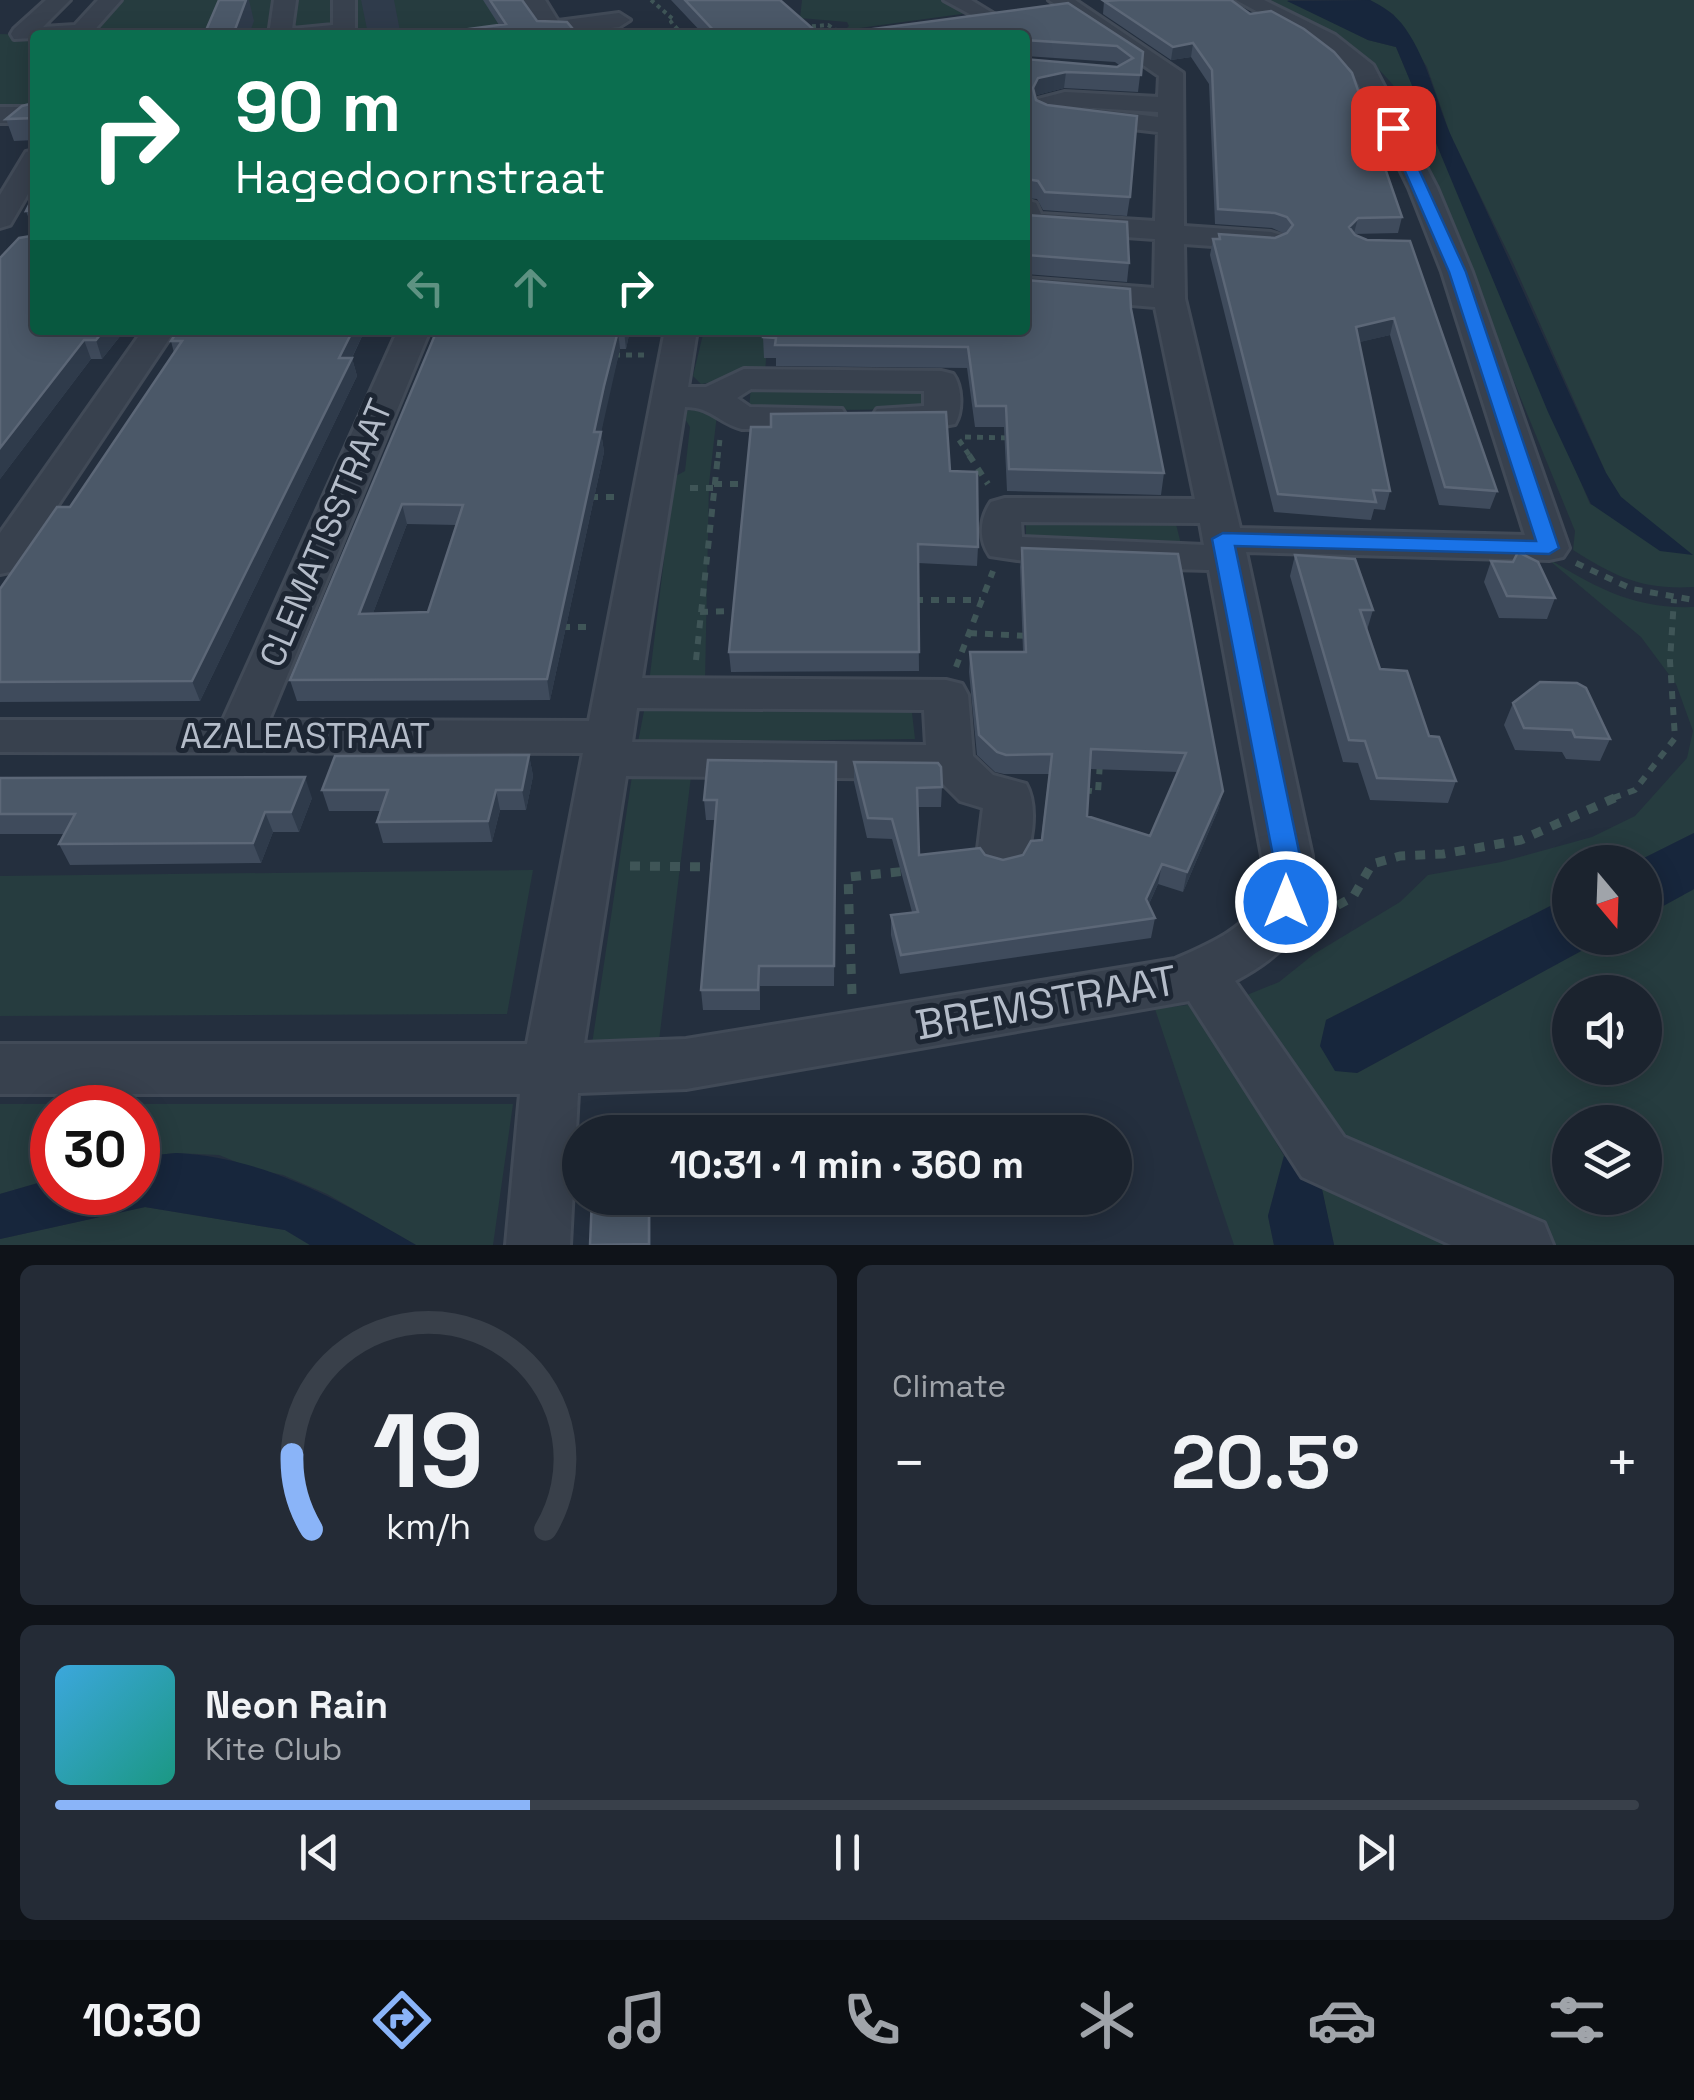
<!DOCTYPE html>
<meta charset="utf-8">
<style>
body{margin:0;font-family:"Space Grotesk",sans-serif;background:#242b36;color:#f1f3f6;height:100vh;display:flex;flex-direction:column;font-size:38px;white-space:nowrap}
*{box-sizing:border-box;margin:0}
p{font-size:32px;color:#a0a4aa}
.icon{flex:none;width:55px;height:55px;fill:none;stroke:currentColor;stroke-width:2;stroke-linecap:round;stroke-linejoin:round}
.map{position:relative;height:1245px;overflow:hidden}
.side{display:flex;flex-direction:column;gap:20px;padding:20px;background:#0f1319;flex:1}
.side>*{flex:none}
.hud{position:absolute;left:30px;top:30px;width:1000px;height:305px;border-radius:10px;box-shadow:0 5px 25px #0003,0 0 0 2px #39404a;background:#0b6e4f;color:#fff;overflow:hidden}
.needle{width:65px;rotate:161deg}
.fabs{position:absolute;left:1552px;top:845px;display:grid;gap:20px}
.fabs a{display:grid;place-items:center;width:110px;height:110px;border-radius:50%;background:#1b232e;box-shadow:0 5px 25px #0003,0 0 0 2px #39404a;font-size:50px}
.speed{position:absolute;left:30px;top:1085px;display:flex;gap:20px;font-size:50px;font-weight:700;text-align:center}
.speed>*{display:grid;place-content:center;width:130px;height:130px;border-radius:50%;background:#1b232e;box-shadow:0 5px 25px #0003,0 0 0 2px #39404a;line-height:1}
.speed .limit{border:15px solid #d22;background:#fff;color:#111}
.pin{position:absolute;display:grid;place-items:center;width:85px;height:85px;color:#fff;margin:-42px;border-radius:20px;box-shadow:0 5px 15px #0006}
.me{position:absolute;width:110px;margin:-55px;rotate:0deg;stroke-linejoin:round;filter:drop-shadow(0 0 8px #0008)}
.turn{display:flex;align-items:center;gap:35px;height:210px;padding:0 40px;font-size:45px}
.turn .icon{width:130px;height:130px;stroke-width:2.5}
.turn b{display:block;font-size:70px;line-height:85px}
.lanes{display:flex;align-items:center;height:95px;padding:0 40px;background:#0003;justify-content:center;gap:50px;direction:ltr}
.lanes .off{opacity:.35}
.big{font-size:75px;font-weight:700;line-height:1.1}
.side .card{flex:1;display:flex;flex-direction:column;justify-content:center;gap:15px;min-width:0;padding:0 35px;border-radius:15px;background:#242b36}
.side .dial{align-items:center;gap:0}
.dial svg{height:260px;overflow:visible;fill:none;stroke:#39404a;stroke-width:7;stroke-linecap:round;text-anchor:middle}
.dial text{fill:#f1f3f6;stroke:none}
.song{display:flex;align-items:center;gap:30px}
.cover{width:120px;height:120px;border-radius:15px;background:linear-gradient(135deg,hsl(200 70% 55%),hsl(170 70% 35%))}
.played{height:10px;border-radius:5px;background:linear-gradient(90deg,#8ab4f8 30%,#39404a 30%)}
.keys{display:flex;justify-content:space-around;direction:ltr}
.heat{display:flex;justify-content:space-between;align-items:center;font-size:55px;direction:ltr}
.side .tiles{flex:1;display:grid;gap:20px;grid-template-columns:1fr 1fr}
.card:last-child{grid-column:span 2}
.trip{position:absolute;left:562px;top:1115px;width:570px;height:100px;border-radius:50px;background:#1b232e;box-shadow:0 5px 25px #0003,0 0 0 2px #39404a;font-weight:700;line-height:100px;text-align:center}
.tab-bar{display:flex;height:160px;justify-content:space-around;align-items:center;background:#0b0e12;color:#a0a4aa}
.tab-bar .icon{width:70px;height:70px}
.tab-bar .current{color:#8ab4f8}
.tab-bar b{font-size:45px;color:#f1f3f6}
.map>svg:first-child{display:block}
</style>
<div class="map">
<svg width="1694" height="1245" viewBox="0 0 1694 1245">
<rect width="100%" height="100%" fill="#242f3e"/>
<path fill="#263c3f" fill-rule="evenodd" d="M121 0H277L266 35H63L92 34Z
M293 0H335L337 27 293 30Z
M350 0H522L542 32 609 24 617 35H340Z
M802 0H948L969 13 845 30 849 26 847 22 800 18Z
M1262 0H1287L1368 40 1396 47 1590 504 1653 525 1620 496 1606 473 1514 265 1450 134 1427 67 1393 14 1370 0H1694V587C1642 590 1616 577 1573 550L1575 531 1393 85C1359 43 1309 24 1262 0Z
M0 34 35 35V107H0Z
M704 330H768L765 374 701 384 693 376Z
M751 384 925 389 927 409 749 411Z
M702 408 717 414 709 484 705 682 649 683 674 477 685 471 690 427 684 417 686 411Z
M1026 517 1175 520 1182 548 1026 540Z
M1544 556C1595 587 1632 609 1694 607V833L1636 862H1570V896L1326 1020 1357 1073 1605 938H1645V916L1694 889V1245H1334L1319 1176 1242 997 1279 982 1314 954 1400 902 1428 875 1501 862 1592 837 1635 816 1687 758 1693 731 1676 684 1641 637ZM1570 992H1645V1068H1570ZM1570 1122H1645V1198H1570Z
M911 704 915 739 638 742 645 706Z
M692 768 659 1041 591 1051 633 769Z
M533 870 507 1014 0 1016V876Z
M1195 1004 1284 1156 1268 1216 1274 1245H1234L1155 1009Z
M0 1104H513L493 1245H416L327 1194 283 1175 254 1169 219 1155 176 1153 138 1157V1108H52V1179L0 1194Z
M145 1207 285 1230 310 1245H0V1239Z"/>
<path fill="#17263c" d="M1370 0C1384 7 1396 15 1405 28 1429 62 1436 103 1453 140 1506 250 1554 362 1606 473L1621 497 1693 555 1660 551 1591 504 1548 412 1396 47 1368 40 1287 1Z
M1694 833V889L1645 916V862H1636Z
M1570 896V938H1605L1357 1073 1335 1071 1320 1046 1326 1020Z
M176 1153C265 1157 340 1201 416 1245H310L285 1230 145 1207 0 1239V1194L52 1179V1192H138V1157Z
M1284 1156 1319 1175 1334 1245H1274L1268 1216Z"/>
<g fill="none" stroke-linecap="round" stroke-linejoin="round">
<g stroke="#414a57" stroke-width="6">
<path id="minor" d="M46 0H70L43 27 75 25 98 0H121L90 35 14 39 11 34 14 29Z
M274 0H296L292 29 333 25V0H355V31L352 35H269Z
M523 0H545L558 21 619 13 630 20 619 27 552 35 544 33Z
M944 0H971L999 17 988 24Z
M1049 0H1075L1183 73 1184 226 1271 232 1281 235 1286 241 1281 247 1271 250 1184 244 1185 299 1240 528 1525 535 1442 272 1409 188 1351 69 1319 45 1236 0H1264L1335 35 1373 65 1437 188 1472 272 1569 548 1563 557 1549 560 1246 552 1312 856C1315 920 1292 951 1235 981L1344 1137 1544 1223 1553 1245H1451L1302 1177 1189 1001 686 1089 578 1093 570 1245H506L520 1094H0V1044H527L583 753 0 752V720H223L398 330H430L269 720 589 721 665 330H697L688 387H706L744 369 941 371 953 374C962 386 963 411 955 424 931 429 901 430 877 425L872 417 877 409 924 406V391L751 389 737 398 750 407 842 409 847 417 842 425 829 428 742 429C718 423 712 407 685 407L642 678 946 680 962 684 968 695 973 756 993 775 1026 784C1039 807 1032 849 1020 871L1002 876 984 871 977 857 983 808 960 801 938 779 626 776 584 1043 686 1039 1175 959C1202 947 1250 928 1260 897 1265 885 1262 869 1262 856L1209 570 1058 566 990 556C978 539 980 518 991 502L1005 498 1195 499 1155 307 1025 296V278L1154 288 1155 239 1025 230 1026 200 1036 203 1041 214 1155 221 1158 132 1047 119 1038 116 1035 104 1038 99 1065 92 1158 97 1159 76ZM1077 107 1158 112V117ZM1021 522 1200 523 1204 545 1022 537ZM637 708 924 710 926 745 632 742Z
M0 107H35V123H0Z
M35 150V182L10 225 0 228V195L26 152Z
M143 330H175L14 571 0 574V533Z"/>
</g>
<path stroke="#3f5557" stroke-width="4" stroke-dasharray="4 4" stroke-linecap="butt" d="M651 0 674 20 671 22 683 35
M804 27 828 25 844 35
M655 35 678 32"/>
<path stroke="#3f5557" stroke-width="5" stroke-dasharray="6 6" stroke-linecap="butt" d="M614 355H646
M965 437 1013 438
M959 440 971 458
M718 458 720 439"/>
<path stroke="#3f5557" stroke-width="6" stroke-dasharray="8 8" stroke-linecap="butt" d="M969 455 988 484
M714 484H751
M690 488H713
M590 497H617
M1576 563 1632 589 1694 600
M915 600H981
M700 612 737 611
M562 627H589
M969 633 1028 636
M696 660 718 455
M956 667 993 571
M1084 790 1098 792 1100 763
M1613 798 1635 790 1675 738 1670 661 1674 599"/>
<path stroke="#3f5557" stroke-width="9" stroke-dasharray="10 10" stroke-linecap="butt" d="M630 866 718 867
M1320 915 1353 897 1372 864 1400 856 1443 854 1521 840 1619 796
M852 994 848 877 907 871"/>
<use href="#minor" fill="#38414e" fill-rule="evenodd"/>
</g>
<path fill="#3f4b5c" fill-rule="evenodd" d="M483 0H522L537 21 578 35H455L454 31 499 25Z
M671 0H780L820 35H704Z
M1231 0 1402 217 1398 233 1354 234 1497 491 1490 509 1439 505 1390 335 1359 342 1390 491 1385 510 1374 509 1371 520 1274 512 1210 255 1213 239H1219V234L1275 238 1285 234 1272 228 1215 224 1209 84 1191 57 1171 60 1103 14 1104 1Z
M1068 3 1143 52 1138 92 1064 88 1037 95 1035 98 1130 197 1127 216 1043 210 1037 199 1025 198V59L1117 67 1119 65 1115 62 1025 56V35Z
M35 94V140L14 141 6 119 30 104Z
M35 193V330H125L102 359H91L0 479V258L31 236 32 227 26 211Z
M1025 213 1129 263 1127 282 1025 274Z
M1026 280 1131 309 1164 473 1161 495 1007 491 1004 427H975L967 368 776 366V358H764L763 337Z
M178 330H365L352 358 357 376 200 701 0 702V589L70 507 174 353 171 341Z
M437 330H630L626 349H620L606 405 601 432 604 452 550 700 297 701 290 680ZM407 524 457 525 428 612 373 613Z
M950 471 978 547 977 566 918 563 919 671 731 672 729 652Z
M1022 548 1223 791 1218 810 1183 892 1158 884 1149 904 1155 918 1151 938 900 974 891 935V915L912 912 892 839 867 838 854 782V762L942 787 941 807H917L919 855H985L1003 860 1023 855 1041 840 1049 774H1004L995 772 977 755 969 672 970 652H1023L1020 567ZM1090 769 1178 772 1150 836 1087 816Z
M1295 555 1373 610 1367 630 1380 669 1429 736 1456 781 1448 803 1370 800 1358 763 1343 762 1290 576Z
M1491 561 1555 598 1547 619 1499 618 1484 582Z
M1513 703 1610 739 1600 761 1566 759 1562 752 1515 750 1504 725Z
M529 755 533 776 526 810H500L492 842 383 843 377 822 381 811H329L322 790Z
M836 762 834 986H760V1010H703L701 990 715 820H706L704 800Z
M0 778 312 798 299 832H273L261 863 70 865 59 844 65 834H0Z"/>
<path fill="#2f3b4b" d="M246 0H249L254 21 249 35H233Z
M361 0H394L400 31 368 34Z
M1193 43 1191 57 1171 60 1173 47Z
M1066 72 1064 88 1037 95 1031 105 1033 88 1038 78Z
M1358 218 1354 233 1349 227Z
M1394 318 1390 335 1352 344 1356 327Z
M104 330H125L102 359 96 340Z
M353 330H365L343 376 339 358Z
M624 330H630L626 349 624 331Z
M618 331 620 349 597 451 594 432Z
M84 340 91 359 0 479V448Z
M352 358 357 376 200 701 192 681Z
M601 432 604 452 550 700 547 679Z
M402 504 407 524 365 634 359 614Z
M529 755 533 776 526 810 522 790Z
M305 777 312 798 299 832 291 812Z
M496 790 500 810 492 842 488 821Z
M1223 791 1218 810 1183 892 1187 872Z
M265 812 273 832 261 863 253 843Z
M1162 864 1158 884 1142 919 1146 899Z
M649 1198H651V1245H649Z"/>
<path fill="#4b5868" stroke="#5c6777" stroke-width="2.5" fill-rule="evenodd" d="M219 0H246L233 35H204Z
M490 0H522L537 21 567 22 578 35H456L454 31 506 24Z
M685 0H780L820 35H718Z
M1120 0H1231L1250 14 1271 11 1304 29 1334 52 1352 73 1402 217 1358 218 1349 227 1355 235 1367 240 1410 241 1497 491 1445 487 1394 318 1356 327 1390 491 1373 490 1376 502 1278 494 1213 239H1220L1219 234 1275 238 1287 233 1293 225 1287 217 1275 213 1218 209 1212 70 1193 43 1173 47 1104 1Z
M1068 3 1143 52 1141 75 1066 72 1038 78 1033 88 1036 100 1047 105 1137 116 1130 197 1045 192 1038 181 1027 179 1025 181V59L1117 67 1133 58 1117 46 1025 40V35H828Z
M103 33H156L153 35H100Z
M35 94V118L6 119 22 106 30 104 31 97Z
M35 193V210L26 211Z
M1025 213 1026 215 1127 222 1129 263 1027 255 1025 256Z
M35 220V330H104L96 340H84L0 448V258L19 238 31 236 32 223Z
M1025 278 1026 280 1130 289 1131 309 1164 473 1009 469 1006 406H976L968 347 775 345 776 338 763 337 764 330H1025Z
M178 330H353L339 358H352L192 681 0 682V589L57 507H70L97 467 182 341H171Z
M437 330H624L618 331 604 386 594 432H601L547 679 290 680ZM402 504 463 505 428 612 359 614Z
M946 412 950 471 977 472 978 547 918 544 919 652H729L751 427H771V414Z
M1022 548 1178 554 1223 791 1187 872 1162 864 1146 899 1155 918 901 955 891 915 918 912 892 819 868 818 854 762 938 763 941 767 942 787 917 788 919 855 980 848 985 855 1003 860 1023 855 1031 841 1042 840 1052 754 1006 755 997 752 979 735 970 652H1026ZM1091 749 1186 753 1150 836 1087 816Z
M1518 552 1538 562 1555 598 1507 596 1491 561 1513 562Z
M1295 555 1355 559 1373 610H1360L1380 669 1407 671 1429 736 1439 737 1456 781 1377 778 1365 741 1349 740Z
M1540 682 1577 683 1586 688 1610 739 1575 737 1572 730 1524 728 1513 703Z
M529 755 522 790H496L488 821 377 822 388 790H322L335 756Z
M708 760 836 762 834 966H759L758 990H701L717 800H704Z
M305 777 291 812H265L253 843 59 844 75 814H0V778Z
M592 1198H649V1244L590 1245Z"/>
<path fill="#1a73e8" stroke="#114b97" stroke-width="2.5" d="M1393 124 1400 128 1466 272 1559 548 1549 554 1235 546 1300 856V902L1296 910 1286 913 1276 910 1272 902 1273 856 1212 539 1223 533 1536 541 1449 272 1386 128Z"/>
<g text-anchor="middle" stroke-width="10" stroke-linejoin="round" paint-order="stroke">
<g font-size="35" fill="#b4bcc9" stroke="#1d2633">
<text transform="translate(326 533) rotate(-67)" y="12">CLEMATISSTRAAT</text>
<text x="305" y="748">AZALEASTRAAT</text>
</g>
<g font-size="42" fill="#b4bcc9" stroke="#1d2633">
<text transform="translate(1046 1002) rotate(-10)" y="15">BREMSTRAAT</text>
</g>
</g>
</svg>
<div class="fabs">
<a><svg class="needle" viewBox="-14 -14 28 28"><path d="M0-13l5 13h-10z" fill="#e53935"/><path d="M0 13l5-13h-10z" fill="#a0a4aa"/></svg></a>
<a><svg class="icon" aria-label="sound" viewBox="0 0 24 24"><path d="M4 9h4l5-4v14l-5-4H4zM17 9q2 3 0 6"/></svg></a>
<a><svg class="icon" aria-label="layers" viewBox="0 0 24 24"><path d="M12 4l9 5-9 5-9-5zM3 14l9 5 9-5"/></svg></a>
</div>
<div class="speed"><div class="limit">30</div></div>
<div class="pin" style="left:1393px;top:128px;background:#d93025"><svg class="icon" aria-label="arrive" viewBox="0 0 24 24"><path d="M6 21V4h12l-3 4 3 4H6"/></svg></div>
<svg class="me" style="left:1286px;top:902px" viewBox="-20 -20 40 40"><circle r="17" fill="#1a73e8" stroke="#fff" stroke-width="3"/><path d="M0-11L8 9 0 5-8 9z" fill="#fff"/></svg>
<div class="trip">10:31 · 1 min · 360 m</div>
<div class="hud">
<div class="turn"><svg class="icon" aria-label="right" viewBox="0 0 24 24"><path d="M7 20v-9h11M14 6l5 5-5 5"/></svg><div><b>90 m</b>Hagedoornstraat</div></div>
<div class="lanes"><svg class="icon off" aria-label="left" viewBox="0 0 24 24"><path d="M17 20v-9H6M10 6l-5 5 5 5"/></svg><svg class="icon off" aria-label="ahead" viewBox="0 0 24 24"><path d="M12 20V5M6 11l6-6 6 6"/></svg><svg class="icon" aria-label="right" viewBox="0 0 24 24"><path d="M7 20v-9h11M14 6l5 5-5 5"/></svg></div>
</div>
</div>
<section class="side">
<div class="tiles">
<div class="card dial"><svg viewBox="0 0 100 80">
<path d="M14 69A42 42 0 1 1 86 69"/>
<path d="M14 69A42 42 0 0 1 8 46" stroke="#8ab4f8"/>
<text x="50" y="56" font-size="32" font-weight="700">19</text>
<text x="50" y="72" font-size="11">km/h</text>
</svg></div>
<div class="card"><p>Climate</p>
<div class="heat"><a>−</a><b class="big">20.5°</b><a>+</a></div>
</div>
<div class="card">
<div class="song"><i class="cover"></i><div><b>Neon Rain</b><p>Kite Club</p></div></div>
<div class="played"></div>
<div class="keys"><svg class="icon" aria-label="previous" viewBox="0 0 24 24"><path d="M18 5L8 12l10 7zM5 5v14"/></svg><svg class="icon" aria-label="pause" viewBox="0 0 24 24"><path d="M8 5v14M16 5v14"/></svg><svg class="icon" aria-label="next" viewBox="0 0 24 24"><path d="M6 5l10 7-10 7zM19 5v14"/></svg></div>
</div>
</div>
</section>
<nav class="tab-bar">
<b>10:30</b>
<svg class="icon current" aria-label="directions" viewBox="0 0 24 24"><path d="M12 3l9 9-9 9-9-9zM9 14v-3h6M13 9l2 2-2 2"/></svg>
<svg class="icon" aria-label="music" viewBox="0 0 24 24"><path d="M9 18V5l10-2v13"/><circle cx="6" cy="18" r="3"/><circle cx="16" cy="16" r="3"/></svg>
<svg class="icon" aria-label="phone" viewBox="0 0 24 24"><path d="M5 4h4l2 5-3 2q2 4 5 5l2-3 5 2v4C11 20 4 13 5 4z"/></svg>
<svg class="icon" aria-label="climate" viewBox="0 0 24 24"><path d="M12 3v18M4 7l16 10M4 17L20 7"/></svg>
<svg class="icon" aria-label="car" viewBox="0 0 24 24"><path d="M5 17H2v-5l4-1 3-4h7l3 4 3 1v5h-3M9 17h6M6 11h13"/><circle cx="7" cy="17" r="2"/><circle cx="17" cy="17" r="2"/></svg>
<svg class="icon" aria-label="filters" viewBox="0 0 24 24"><path d="M4 7h16M4 17h16"/><circle cx="9" cy="7" r="2"/><circle cx="15" cy="17" r="2"/></svg>
</nav>
